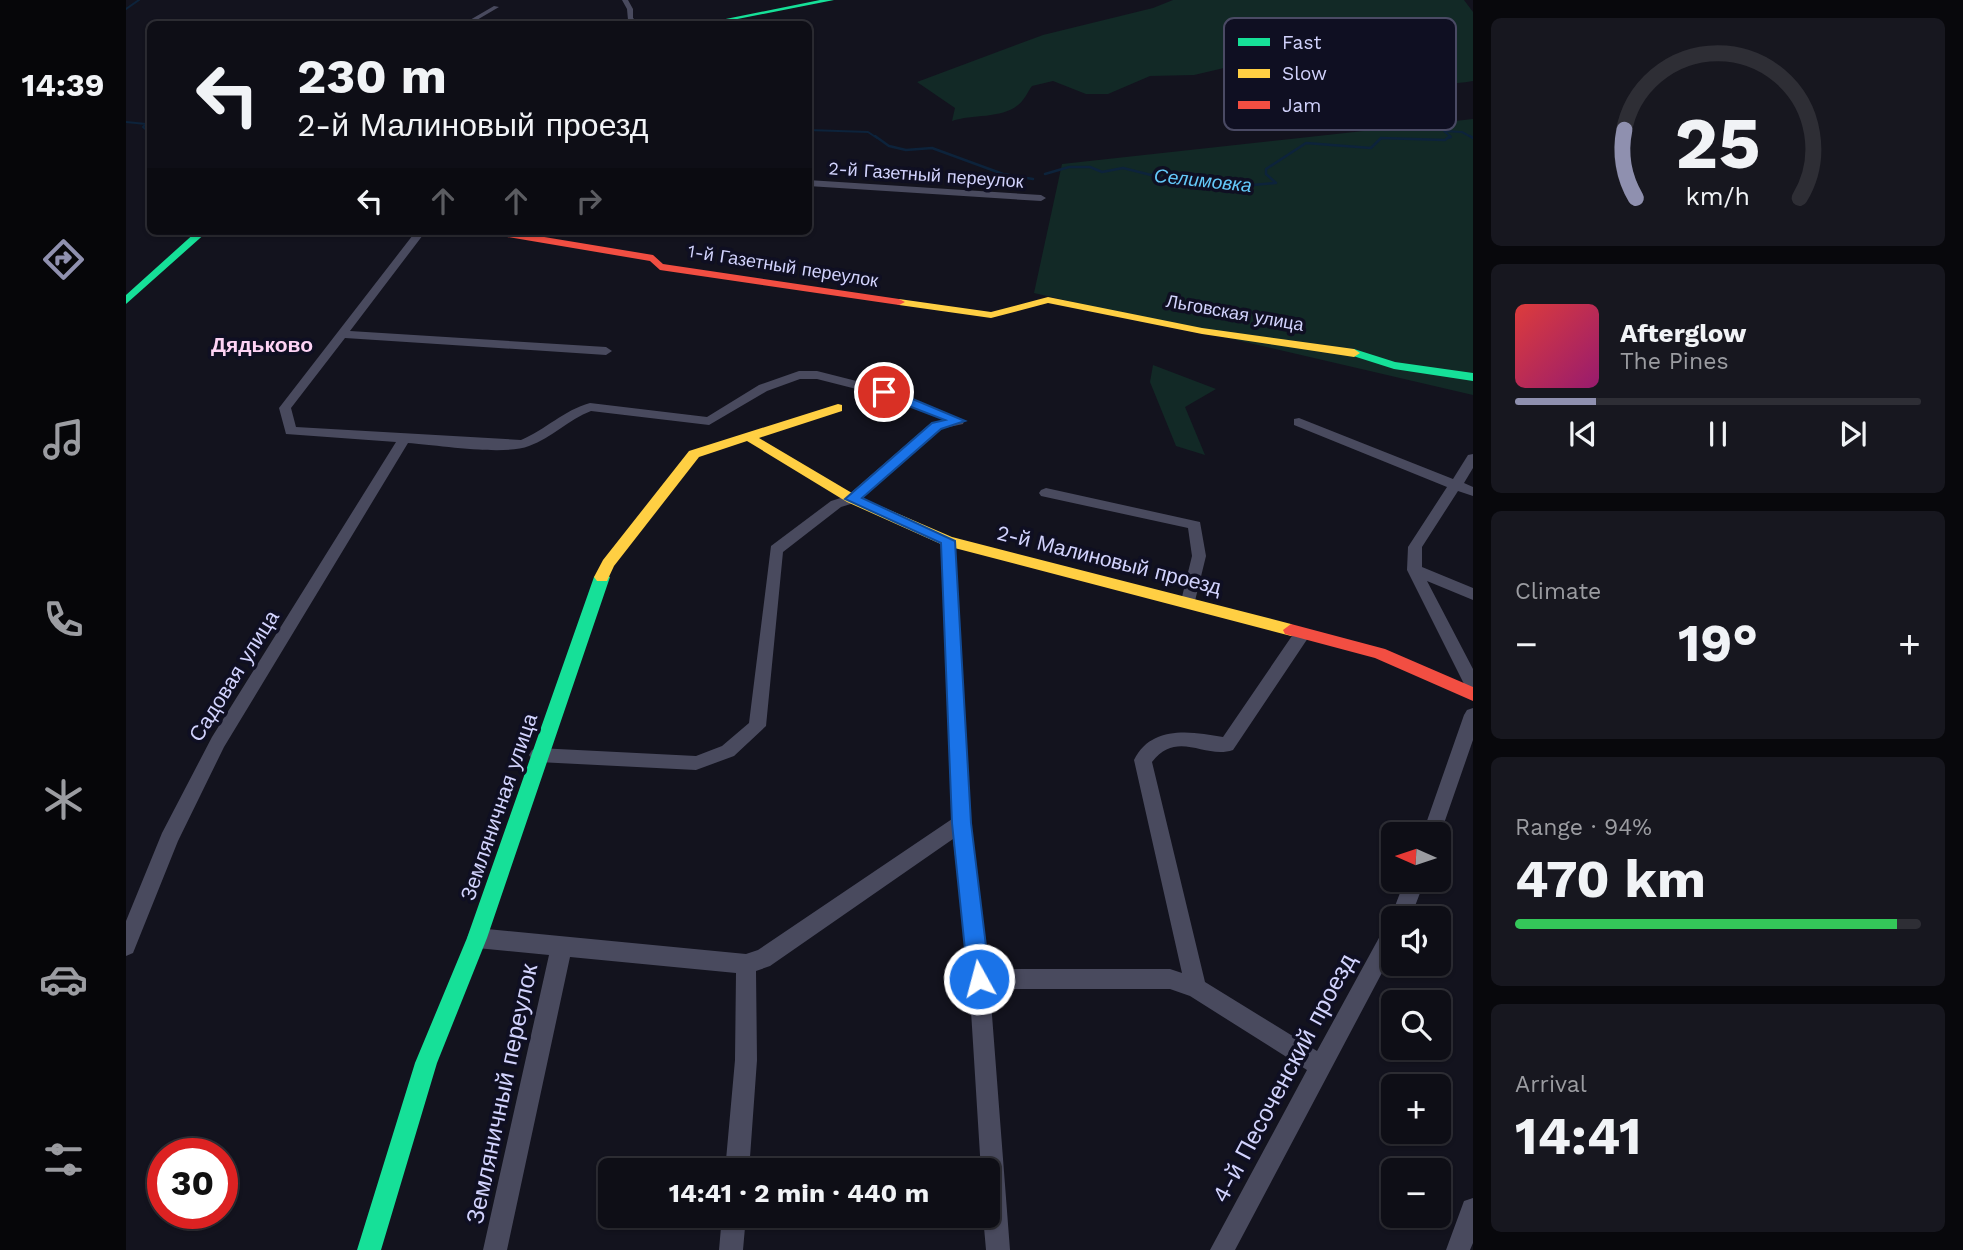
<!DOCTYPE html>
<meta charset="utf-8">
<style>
body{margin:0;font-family:"Work Sans",sans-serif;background:#17171f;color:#f1f3f6;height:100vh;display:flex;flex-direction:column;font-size:26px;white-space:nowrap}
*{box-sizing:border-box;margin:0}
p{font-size:23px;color:#9b9ca1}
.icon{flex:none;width:38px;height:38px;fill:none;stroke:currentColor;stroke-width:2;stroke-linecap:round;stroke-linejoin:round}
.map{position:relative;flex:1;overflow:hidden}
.drawer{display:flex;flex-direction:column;gap:18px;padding:18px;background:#08080c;width:490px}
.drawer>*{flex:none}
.banner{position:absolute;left:21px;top:21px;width:665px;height:214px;border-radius:10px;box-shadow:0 2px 5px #0004,0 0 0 2px #2e2e35;background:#0e0e16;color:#f1f3f6;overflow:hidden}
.needle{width:46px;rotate:273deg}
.buttons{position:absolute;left:1255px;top:822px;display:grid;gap:14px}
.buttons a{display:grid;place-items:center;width:70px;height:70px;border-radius:10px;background:#0e0e16;box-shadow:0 2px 5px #0004,0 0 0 2px #2e2e35;font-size:35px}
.speed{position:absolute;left:21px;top:1138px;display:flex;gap:14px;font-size:35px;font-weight:700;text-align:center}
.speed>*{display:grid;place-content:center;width:91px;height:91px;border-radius:50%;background:#0e0e16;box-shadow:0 2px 5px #0004,0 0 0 2px #2e2e35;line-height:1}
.speed .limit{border:10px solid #d22;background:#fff;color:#111}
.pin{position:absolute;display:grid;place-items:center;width:60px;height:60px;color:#fff;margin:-30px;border:4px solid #fff;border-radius:50%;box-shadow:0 2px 7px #0007}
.me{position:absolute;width:77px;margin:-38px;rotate:353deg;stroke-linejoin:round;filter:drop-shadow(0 0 5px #0008)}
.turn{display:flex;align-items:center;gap:24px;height:147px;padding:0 35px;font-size:32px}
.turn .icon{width:91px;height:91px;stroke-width:2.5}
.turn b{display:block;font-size:49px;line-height:60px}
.lanes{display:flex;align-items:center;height:66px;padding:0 35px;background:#0003;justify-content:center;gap:35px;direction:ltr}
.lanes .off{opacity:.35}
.big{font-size:52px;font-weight:700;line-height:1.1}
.drawer .tile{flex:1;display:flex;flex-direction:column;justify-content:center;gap:10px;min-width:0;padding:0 24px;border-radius:10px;background:#17171f}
.drawer .dial{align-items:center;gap:0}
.dial svg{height:182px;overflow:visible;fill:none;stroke:#2e2e35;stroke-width:7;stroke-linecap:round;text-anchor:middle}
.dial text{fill:#f1f3f6;stroke:none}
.song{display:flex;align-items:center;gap:21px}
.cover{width:84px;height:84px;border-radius:10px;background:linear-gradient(135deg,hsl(0 70% 55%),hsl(320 70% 35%))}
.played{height:7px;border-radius:4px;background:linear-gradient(90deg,#8f90af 20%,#2e2e35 20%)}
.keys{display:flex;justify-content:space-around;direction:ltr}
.heat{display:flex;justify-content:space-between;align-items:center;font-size:38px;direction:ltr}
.charge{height:10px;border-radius:5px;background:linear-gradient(90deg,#34c759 94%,#2e2e35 0)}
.trip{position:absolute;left:472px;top:1158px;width:402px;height:70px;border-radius:10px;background:#0e0e16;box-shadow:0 2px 5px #0004,0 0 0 2px #2e2e35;font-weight:700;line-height:70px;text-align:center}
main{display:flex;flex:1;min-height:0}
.tab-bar{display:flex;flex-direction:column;width:126px;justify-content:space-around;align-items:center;background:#060609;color:#9b9ca1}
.tab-bar .icon{width:49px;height:49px}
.tab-bar .selected{color:#8f90af}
.tab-bar b{font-size:32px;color:#f1f3f6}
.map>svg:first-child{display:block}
</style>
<main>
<nav class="tab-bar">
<b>14:39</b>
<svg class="icon selected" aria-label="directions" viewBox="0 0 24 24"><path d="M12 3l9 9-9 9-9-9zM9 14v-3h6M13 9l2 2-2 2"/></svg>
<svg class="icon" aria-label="music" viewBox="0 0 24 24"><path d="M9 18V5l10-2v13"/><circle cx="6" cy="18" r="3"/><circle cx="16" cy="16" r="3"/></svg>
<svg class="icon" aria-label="phone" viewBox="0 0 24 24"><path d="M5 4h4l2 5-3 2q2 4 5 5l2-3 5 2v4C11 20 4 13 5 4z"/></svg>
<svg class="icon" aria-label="climate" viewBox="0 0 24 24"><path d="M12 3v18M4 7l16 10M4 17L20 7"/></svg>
<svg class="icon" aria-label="car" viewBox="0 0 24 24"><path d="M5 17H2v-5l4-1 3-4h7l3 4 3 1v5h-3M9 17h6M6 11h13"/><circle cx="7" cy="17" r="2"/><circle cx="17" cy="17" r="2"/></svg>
<svg class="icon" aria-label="filters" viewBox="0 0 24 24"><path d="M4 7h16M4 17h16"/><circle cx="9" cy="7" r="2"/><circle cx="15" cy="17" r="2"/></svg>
</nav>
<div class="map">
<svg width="1347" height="1250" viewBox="0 0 1347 1250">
<rect width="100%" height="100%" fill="#13131e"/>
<path fill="#122926" d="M1047 0H1338L1347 12V81C1292 91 1230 71 1176 58L1170 52 1315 53 1314 51 1133 49 1137 54 1111 65 1068 75 1024 76 982 94H960L927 81 906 86C902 91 898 101 892 105 875 119 846 114 826 121L829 108 791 82 917 35 1027 8Z
M1347 119V395L908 293 936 164Z
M1027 365 1090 389 1059 407 1079 455 1050 446 1024 382Z"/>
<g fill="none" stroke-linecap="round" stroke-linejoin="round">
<path stroke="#0d233b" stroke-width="2" d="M0 9 13 0
M0 122 20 124 17 127 24 133
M682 130 742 132 751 138
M1255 138H1261
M1323 138 1325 137 1318 131 1336 132 1347 138"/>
<path stroke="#0d233b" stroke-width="2.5" d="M749 136 763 146 780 150 806 148 877 174 907 179
M1344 136 1347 138
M919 174 943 167H964L976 172 997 168 1041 179 1067 176 1115 186 1150 183 1140 174V169L1180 143 1245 148 1255 138 1319 140 1324 136"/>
<path fill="#494a5e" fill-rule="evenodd" d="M496 0H502L507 9V18L514 24H507L502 20 501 9Z
M368 6 373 7 344 24H337Z
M682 180 915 195 920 198 915 201 682 186Z
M290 231H300L224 331 480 347 486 351 480 355 219 338 165 408 170 427 395 440C419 430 438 410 464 403L581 417 633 385 673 371H691L762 389 838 421 837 424 814 429 731 502 715 507 657 552 640 726 608 756 570 770 412 762 406 760 403 755 406 750 412 748 570 756 596 746 623 723 645 546 705 501 721 496 805 423 819 420 754 395 691 379H674L641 391 583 425 465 411C443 419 426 438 403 446 378 456 311 445 282 443L98 747 52 841 7 953 0 956V921L36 833 86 737 270 442 160 434 153 408Z
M1173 418 1327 479 1342 455 1347 454V468L1338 483 1347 487V496L1332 491 1296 547V567L1347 588V600L1301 581 1347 669V692L1341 690 1281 570 1282 547 1321 487 1168 425V419Z
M920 488 1074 522 1080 556 1068 605H1058L1055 601 1066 556 1062 528 915 496 913 493 915 490Z
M822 536 829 541 844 823 862 969H1044L1056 973 1008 760C1025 725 1065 731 1097 737L1170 630H1182L1184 634 1182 638 1107 750C1079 760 1052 729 1026 762L1079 982 1191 1051 1260 925 1266 923 1264 919 1279 880H1299L1284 919H1267V952L1109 1250H1084L1181 1070 1064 996 1044 989H864L884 1250H860L857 1216H863V1171H855L843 979 827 839 644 966 630 971 631 1060 623 1171H599L609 1060 610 973 444 957 381 1250H357L423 955 351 948 344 945 341 938 344 931 351 928 620 954 632 950 826 819 815 541Z
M1347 708V740L1314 835 1312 839V835H1296L1338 715 1341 710Z
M1347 1198V1243L1344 1250H1320L1338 1201Z
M596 1216H620L617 1250H593Z"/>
<path fill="#16e098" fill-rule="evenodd" d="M694 0H708L586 24H575Z
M71 231H82L0 304V295Z
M1228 349 1269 362 1347 373V381L1268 369 1224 355 1222 353Z
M476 572 484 577 361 938 311 1063 255 1250H231L289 1063 341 938 468 577Z"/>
<path fill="#ffcf43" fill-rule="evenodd" d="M922 297 1076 328 1228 349 1234 353 1228 357 1076 334 922 303 865 318 773 305 767 302 773 299 865 312Z
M712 404 716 405V411L633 438 731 496 826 537 1165 624 1173 630 1165 636 817 545 721 502 621 441 573 457 488 566 481 581H471L468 577 477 560 563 451Z"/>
<path fill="#f24e42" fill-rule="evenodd" d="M359 231H382L527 255 537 264 773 299 779 302 773 305 534 270 524 261 364 234Z
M1165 624 1259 649 1347 687V701L1249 658 1159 634 1157 630Z"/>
</g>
<path fill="#1a73e8" stroke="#114b97" stroke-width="2" d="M754 389H763L839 421 815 429 736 498 829 541 845 823 864 979 860 986 853 989 845 986 842 979 826 823 815 543 719 499 806 423 819 420 754 395Z"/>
<g text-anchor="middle" stroke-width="7" stroke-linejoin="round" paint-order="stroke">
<g font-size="18" fill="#d2d3fd" stroke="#0f0f22">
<text transform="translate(800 175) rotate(4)" y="6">2-й Газетный переулок</text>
<text transform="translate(657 266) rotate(9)" y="6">1-й Газетный переулок</text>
<text transform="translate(1109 313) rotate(10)" y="6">Льговская улица</text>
</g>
<g font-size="19" font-style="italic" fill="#64c9f9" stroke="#0f0f22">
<text transform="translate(1077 180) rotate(6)" y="7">Селимовка</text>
</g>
<g font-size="21" font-weight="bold" fill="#fdd3f4" stroke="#0f0f22">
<text x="136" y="352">Дядьково</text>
</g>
<g font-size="21" fill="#d2d3fd" stroke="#0f0f22">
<text transform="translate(983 560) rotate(14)" y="7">2-й Малиновый проезд</text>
<text transform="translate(108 676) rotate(-58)" y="7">Садовая улица</text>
<text transform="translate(373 807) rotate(-71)" y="7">Земляничная улица</text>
</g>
<g font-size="24" fill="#d2d3fd" stroke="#0f0f22">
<text transform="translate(1158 1078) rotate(-62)" y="8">4-й Песоченский проезд</text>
<text transform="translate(376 1094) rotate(-78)" y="8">Земляничный переулок</text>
</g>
</g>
<rect x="1098" y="18" width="232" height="112" rx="10" fill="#0f0f22" stroke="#4a4a64" stroke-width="2"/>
<rect x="1112" y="38" width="32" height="8" fill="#16e098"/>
<rect x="1112" y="69" width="32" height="9" fill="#ffcf43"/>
<rect x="1112" y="101" width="32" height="8" fill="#f24e42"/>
<g font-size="19" fill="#d2d3fd">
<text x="1156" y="49">Fast</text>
<text x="1156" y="80">Slow</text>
<text x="1156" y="112">Jam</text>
</g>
</svg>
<div class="buttons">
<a><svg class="needle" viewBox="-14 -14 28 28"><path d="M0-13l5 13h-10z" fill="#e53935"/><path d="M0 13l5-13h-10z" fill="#9b9ca1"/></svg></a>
<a><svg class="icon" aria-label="sound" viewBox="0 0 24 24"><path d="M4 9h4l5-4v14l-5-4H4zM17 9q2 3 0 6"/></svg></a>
<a><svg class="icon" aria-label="search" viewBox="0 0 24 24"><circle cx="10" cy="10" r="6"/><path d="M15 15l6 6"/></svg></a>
<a>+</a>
<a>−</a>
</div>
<div class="speed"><div class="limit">30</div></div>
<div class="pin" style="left:758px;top:392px;background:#d93025"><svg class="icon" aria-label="arrive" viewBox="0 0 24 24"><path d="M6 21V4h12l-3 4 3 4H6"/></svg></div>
<svg class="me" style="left:853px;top:979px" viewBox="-20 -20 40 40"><circle r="17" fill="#1a73e8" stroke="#fff" stroke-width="3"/><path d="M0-11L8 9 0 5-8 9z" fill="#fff"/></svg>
<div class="trip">14:41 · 2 min · 440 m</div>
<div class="banner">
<div class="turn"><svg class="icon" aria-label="left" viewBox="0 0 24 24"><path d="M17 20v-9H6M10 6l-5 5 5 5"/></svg><div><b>230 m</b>2-й Малиновый проезд</div></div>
<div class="lanes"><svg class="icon" aria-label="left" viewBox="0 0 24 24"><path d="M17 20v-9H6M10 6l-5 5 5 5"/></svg><svg class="icon off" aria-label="ahead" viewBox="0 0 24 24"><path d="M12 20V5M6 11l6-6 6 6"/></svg><svg class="icon off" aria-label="ahead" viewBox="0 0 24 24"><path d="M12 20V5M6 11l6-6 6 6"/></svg><svg class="icon off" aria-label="right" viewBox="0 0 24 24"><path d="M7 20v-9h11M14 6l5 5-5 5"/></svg></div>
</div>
</div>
<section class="drawer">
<div class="tile dial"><svg viewBox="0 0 100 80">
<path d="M14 69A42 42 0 1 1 86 69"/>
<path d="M14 69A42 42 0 0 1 9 39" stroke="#8f90af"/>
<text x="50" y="56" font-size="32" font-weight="700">25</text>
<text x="50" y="72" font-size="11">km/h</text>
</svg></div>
<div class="tile">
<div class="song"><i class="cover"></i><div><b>Afterglow</b><p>The Pines</p></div></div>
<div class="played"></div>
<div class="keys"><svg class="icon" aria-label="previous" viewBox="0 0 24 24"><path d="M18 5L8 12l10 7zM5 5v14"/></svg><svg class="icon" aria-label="pause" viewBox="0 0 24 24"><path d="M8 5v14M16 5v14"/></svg><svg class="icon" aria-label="next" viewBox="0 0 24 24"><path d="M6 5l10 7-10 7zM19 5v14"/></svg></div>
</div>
<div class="tile"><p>Climate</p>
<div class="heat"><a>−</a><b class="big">19°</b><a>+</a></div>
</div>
<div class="tile"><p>Range · 94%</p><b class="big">470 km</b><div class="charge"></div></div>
<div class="tile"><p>Arrival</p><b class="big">14:41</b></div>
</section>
</main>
